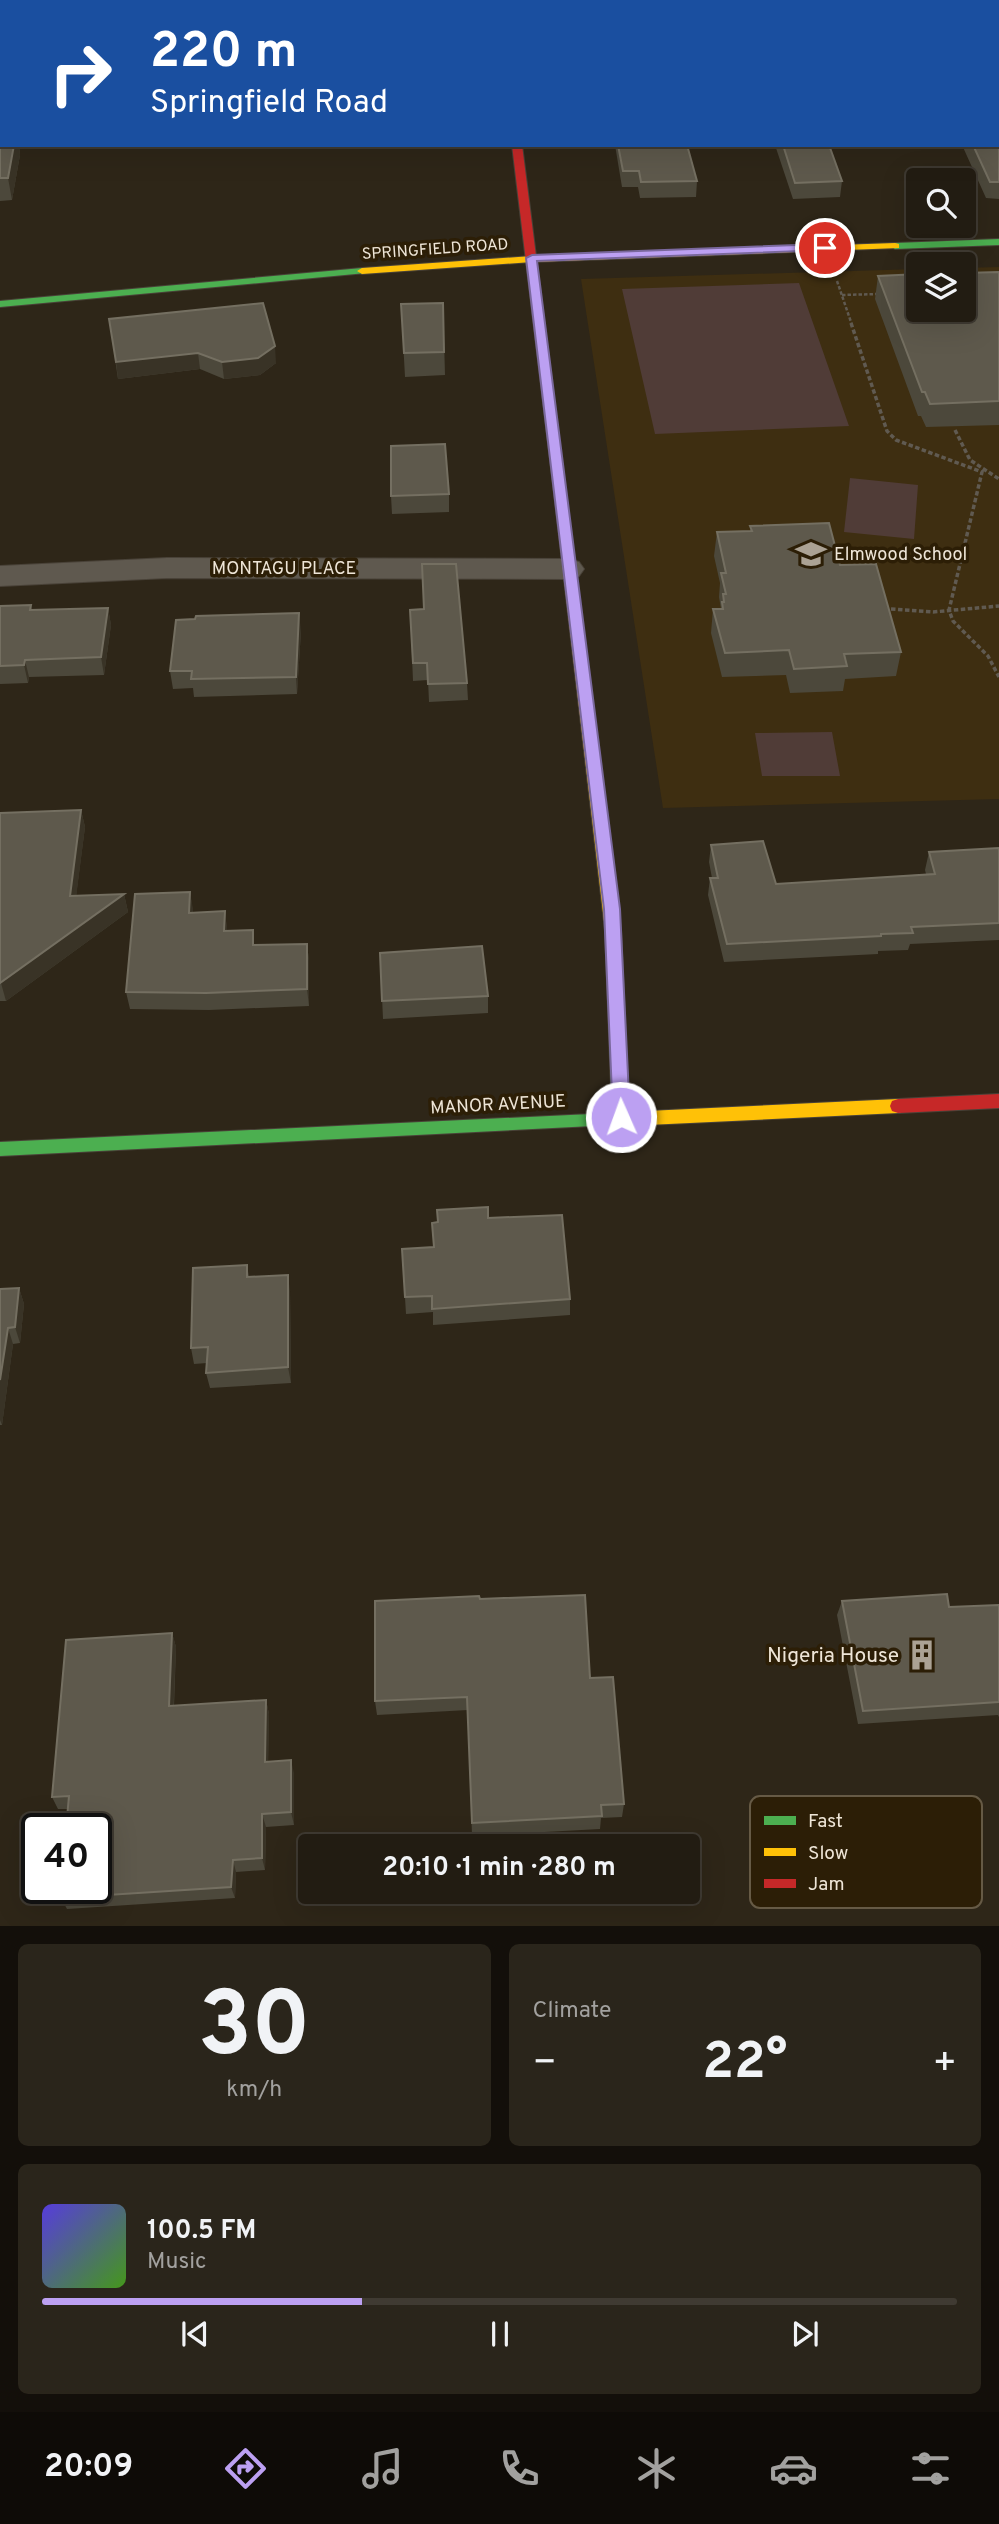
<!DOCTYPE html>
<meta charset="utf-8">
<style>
body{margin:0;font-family:Overpass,sans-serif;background:#2a251b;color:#f1f3f6;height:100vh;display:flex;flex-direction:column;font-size:26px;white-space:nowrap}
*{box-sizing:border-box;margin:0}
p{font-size:23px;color:#a2a19f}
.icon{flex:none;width:38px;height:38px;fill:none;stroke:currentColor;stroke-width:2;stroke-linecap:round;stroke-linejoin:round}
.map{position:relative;height:1926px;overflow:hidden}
.details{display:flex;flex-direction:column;gap:18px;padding:18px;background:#130f0a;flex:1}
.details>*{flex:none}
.guide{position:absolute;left:0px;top:0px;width:999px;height:147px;box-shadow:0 7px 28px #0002,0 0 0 2px #3f3a32;background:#1a4fa0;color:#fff;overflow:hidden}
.controls{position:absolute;left:906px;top:168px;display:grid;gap:14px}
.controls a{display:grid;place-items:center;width:70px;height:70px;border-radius:7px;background:#221c12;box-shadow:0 7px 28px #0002,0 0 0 2px #3f3a32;font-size:35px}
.speed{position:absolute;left:21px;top:1813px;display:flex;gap:14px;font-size:35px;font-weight:700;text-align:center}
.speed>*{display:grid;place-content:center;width:91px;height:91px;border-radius:50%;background:#221c12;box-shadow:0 7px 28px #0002,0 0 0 2px #3f3a32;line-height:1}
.speed .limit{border:4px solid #111;border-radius:10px;background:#fff;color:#111}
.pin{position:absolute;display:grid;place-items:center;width:60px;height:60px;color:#fff;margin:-30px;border:4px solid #fff;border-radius:50%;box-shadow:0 2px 7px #0007}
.me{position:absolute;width:77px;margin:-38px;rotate:358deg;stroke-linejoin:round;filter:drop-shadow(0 0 5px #0008)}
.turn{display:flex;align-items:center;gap:24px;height:147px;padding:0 35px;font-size:32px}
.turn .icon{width:91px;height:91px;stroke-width:2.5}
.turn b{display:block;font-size:49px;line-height:60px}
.big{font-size:52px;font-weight:700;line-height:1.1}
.details .widget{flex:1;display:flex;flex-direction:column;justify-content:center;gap:10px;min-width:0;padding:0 24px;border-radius:10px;background:#2a251b}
.details .dial{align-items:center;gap:0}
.dial b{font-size:91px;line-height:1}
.song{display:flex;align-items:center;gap:21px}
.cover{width:84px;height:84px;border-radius:10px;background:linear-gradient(135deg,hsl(250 70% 55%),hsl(100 70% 35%))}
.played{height:7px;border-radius:4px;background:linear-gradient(90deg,#bca0f2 35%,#3f3a32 35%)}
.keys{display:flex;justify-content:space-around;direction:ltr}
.heat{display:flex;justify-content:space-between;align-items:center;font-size:38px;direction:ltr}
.details .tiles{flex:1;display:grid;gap:18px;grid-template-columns:1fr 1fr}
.widget:last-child{grid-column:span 2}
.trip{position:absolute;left:298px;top:1834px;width:402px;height:70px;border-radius:7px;background:#221c12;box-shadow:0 7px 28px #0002,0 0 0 2px #3f3a32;font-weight:700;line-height:70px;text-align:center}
.tabs{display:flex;height:112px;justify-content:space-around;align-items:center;background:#0e0b07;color:#a2a19f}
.tabs .icon{width:49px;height:49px}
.tabs .selected{color:#bca0f2}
.tabs b{font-size:32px;color:#f1f3f6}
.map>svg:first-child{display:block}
</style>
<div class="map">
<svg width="999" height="1926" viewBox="0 0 999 1926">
<rect width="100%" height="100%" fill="#2e2618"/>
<path fill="#3e2e11" d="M999 267V799L663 808 581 279 919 269V310H964V268Z"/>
<path fill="#503c37" d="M799 283 849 426 655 434 622 289Z
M850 478 918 485 914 539 844 532Z
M832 732 840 776H762L755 733Z"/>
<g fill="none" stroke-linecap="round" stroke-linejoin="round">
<g stroke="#494238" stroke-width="2">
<path id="street" d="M487 0H509V2H487Z
M167 558 568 559 579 562 584 569 579 576 568 579 167 578 0 586V566Z"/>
</g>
<g stroke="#494238" stroke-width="2">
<path id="fast" d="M598 0H610L597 2Z
M999 239V245L895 249 890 246 895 243Z
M362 268 366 269V273L0 307V301Z
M613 924 621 930 629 1113 634 1119 632 1124 0 1156V1142L612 1113 605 930Z"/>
</g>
<g stroke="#494238" stroke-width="2">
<path id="slow" d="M0 106H2V112H0Z
M895 243 899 244V248L532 262 362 274 357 271 362 268 532 256Z
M561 498 567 502 621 930 613 936 605 930 555 502Z
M898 1099 904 1101 906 1106 904 1111 898 1113 626 1126 620 1124 618 1119 620 1114 626 1112Z"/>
</g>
<g stroke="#494238" stroke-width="2">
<path id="jam" d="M512 145H522L567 502 561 506 555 502Z
M999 1094V1108L898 1113 892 1111 890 1106 892 1101 898 1099Z"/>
</g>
<path stroke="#605a51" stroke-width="2.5" stroke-dasharray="3.5 2" stroke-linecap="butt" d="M837 281 852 325
M842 295 879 294"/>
<path stroke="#605a51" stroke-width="3.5" stroke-dasharray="4.5 2.5" stroke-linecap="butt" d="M851 323 887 431 896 440 982 472 949 610 953 621 988 656 999 677
M955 430 970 460 999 479
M891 609 933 612 999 606"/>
<use href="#street" fill="#5f594f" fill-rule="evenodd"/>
<use href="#fast" fill="#4caf50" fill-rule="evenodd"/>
<use href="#slow" fill="#ffc107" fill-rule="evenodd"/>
<use href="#jam" fill="#c62828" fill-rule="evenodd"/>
</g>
<path fill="#4c483b" d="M901 0H988L989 2H902Z
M998 18H999V79H998Z
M999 116V199L986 198 962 145H998Z
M0 134 2 145H19L20 155 12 200 0 201Z
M615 145H687L697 181 696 197 640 198 638 187H622Z
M775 145H829L842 181 840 197 793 199Z
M999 272V425L926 427 921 416H918L875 299 878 276Z
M443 303 445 375 405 377 401 304Z
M109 319 276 363 260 375 224 379 200 369 118 379Z
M449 494V512L392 514 391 496Z
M750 526 840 565 901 652 896 676 845 679 843 691 790 693 786 675 722 677 711 633 713 609H721L719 597 720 583 714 556 717 532 750 531Z
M31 605 32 610 108 608 111 625 104 675 29 677 28 683 0 684V606Z
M410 610 467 683 468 700 429 702 428 680 413 681Z
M301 631 297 694 194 697 193 688 173 689 170 671Z
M81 810 85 827 76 896 124 894 128 912 6 1001H0V813Z
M711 845 776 884 926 874 925 870 929 852 999 848V940L910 944 908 950 878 951V954L724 962 708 895 710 878H712L709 862Z
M190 892 193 913 225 911 227 931 255 945 307 944 309 961V1006L209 1010 130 1009 126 992Z
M380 953 488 996V1013L383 1019Z
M488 1218 570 1299V1315L433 1325V1312L406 1314 402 1249 433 1247Z
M247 1265 249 1277 290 1291 291 1383 210 1388 206 1373 207 1363 194 1364 191 1348Z
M19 1288 24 1304 20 1343 13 1344 2 1425H0V1289Z
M480 1599 590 1678 624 1804 622 1817 601 1818 600 1829 472 1836 468 1710 377 1715 375 1701Z
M842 1601 949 1607 999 1605V1717L998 1715 858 1724 837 1615Z
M172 1633 176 1647 174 1706 266 1700 269 1714 268 1762 294 1773V1825L266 1827 265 1870 236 1872 235 1898 67 1909 61 1898 68 1809H58L52 1797Z"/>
<path fill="#393326" d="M14 145H19L20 155 12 200 8 178Z
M275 346 276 363 260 375 224 379 222 362Z
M198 353 200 369 118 379 116 362Z
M108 608 111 625 104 675 101 657Z
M299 613 301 631 297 694 296 677Z
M25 660 29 677 28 683 24 665Z
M81 810 85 827 74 914 70 896Z
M190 892 193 909 192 930 189 913Z
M124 894 128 912 6 1001 1 983Z
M225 911 227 929V949L224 931Z
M307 944 309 961V1006L307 989Z
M288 1275 290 1291 291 1383 288 1367Z
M19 1288 24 1304 20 1343 15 1327Z
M8 1328 13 1344 2 1425 0 1420V1380Z
M172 1633 176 1647 173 1720 169 1706Z
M266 1700 269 1714 268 1775 265 1762Z
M291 1760 294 1773V1825L291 1812Z
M262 1814 266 1827 265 1870 262 1858Z
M233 1860 236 1872 235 1898 231 1887Z"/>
<path fill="#5e594c" stroke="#746f61" stroke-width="2" d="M261 0H368L372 2H261Z
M911 0H988L989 2H912Z
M998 18H999V62H998Z
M998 116H999V182H990L973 145H998Z
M0 134H2V145H14L8 178H0Z
M618 145H687L697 181 641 182 639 171H623Z
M783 145H829L842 181 795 183Z
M999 272V401L930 404 925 392H922L878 276 919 274V310H964V273Z
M263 303 275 346 258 358 222 362 198 353 116 362 109 319Z
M443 303 444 352 404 353 401 304Z
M445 444 449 494 391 496V446Z
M829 523 840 565 876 564 901 652 844 654 847 666 794 669 789 650 725 653 713 609H723L722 602H724L723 594H726L721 573H726L717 532 752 531 750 526Z
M422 564H456L467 683 428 684 427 663H413L410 610 424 609Z
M31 605 30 610 108 608 101 657 25 660 24 665 0 666V606Z
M299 613 296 677 191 679 192 671H170L176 620 195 619 196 616Z
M81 810 70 896 124 894 0 983V813Z
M763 841 776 884 935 874 929 852 999 848V923L911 927 913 933 881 934V936L727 944 710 878H718L711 845Z
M190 892 189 913 225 911 224 931 253 930V945L307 944V989L206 993 126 992 135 894Z
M482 946 488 996 382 1001 380 953Z
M488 1207V1218L562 1215 570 1299 432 1309V1296L405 1297 402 1249 434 1247 432 1223 438 1222 437 1210Z
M247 1265V1277L288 1275V1367L206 1373 208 1347 191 1348 193 1268Z
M19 1288 15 1327 8 1328 0 1380V1289Z
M947 1594 949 1607 999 1605V1702L863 1711 842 1601Z
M585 1595 590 1678 613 1677 624 1804 601 1805 602 1816 472 1823 467 1697 375 1701V1601L479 1596 480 1599Z
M172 1633 169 1706 266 1700 265 1762 291 1760V1812L262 1814V1858L233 1860 231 1887 61 1898 62 1888H96V1829H66L69 1796 52 1797 66 1640Z"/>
<path fill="#bca0f2" stroke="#7a689d" stroke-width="2" d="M825 244 831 248 829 250 537 261 620 909 630 1117 627 1122H615L613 1117 604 909 526 258 532 255Z"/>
<defs>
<g id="school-bare" transform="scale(2.415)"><path d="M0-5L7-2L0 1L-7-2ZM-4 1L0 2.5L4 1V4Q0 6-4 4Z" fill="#aba294" stroke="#2c1e06" stroke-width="2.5" paint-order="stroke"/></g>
<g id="building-bare" transform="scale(2.415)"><path d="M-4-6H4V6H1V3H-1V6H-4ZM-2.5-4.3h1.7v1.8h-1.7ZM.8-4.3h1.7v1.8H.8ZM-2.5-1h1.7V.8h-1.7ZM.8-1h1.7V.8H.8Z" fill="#aba294" stroke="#2c1e06" stroke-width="2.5" paint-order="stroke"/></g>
</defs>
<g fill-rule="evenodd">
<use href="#school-bare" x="811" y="554"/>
<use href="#building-bare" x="922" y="1655"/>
</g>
<g text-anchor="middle" stroke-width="7" stroke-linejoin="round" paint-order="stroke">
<g font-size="16" fill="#eee5d7" stroke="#2c1e06">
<text transform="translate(435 248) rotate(-4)" y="6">SPRINGFIELD ROAD</text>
</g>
<g font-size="18" fill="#eee5d7" stroke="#2c1e06" text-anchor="start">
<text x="834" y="560">Elmwood School</text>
</g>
<g font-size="18" fill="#eee5d7" stroke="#2c1e06">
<text x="284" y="574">MONTAGU PLACE</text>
<text transform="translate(498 1104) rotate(-3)" y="6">MANOR AVENUE</text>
</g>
<g font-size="21" fill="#eee5d7" stroke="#2c1e06" text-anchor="end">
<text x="899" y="1662">Nigeria House</text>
</g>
</g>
<rect x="750" y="1796" width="232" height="112" rx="10" fill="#2c1e06" stroke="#665a45" stroke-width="2"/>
<rect x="764" y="1816" width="32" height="9" fill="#4caf50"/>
<rect x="764" y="1848" width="32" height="8" fill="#ffc107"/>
<rect x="764" y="1879" width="32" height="9" fill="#c62828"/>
<g font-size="19" fill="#eee5d7">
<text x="808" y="1827">Fast</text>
<text x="808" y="1859">Slow</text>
<text x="808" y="1890">Jam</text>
</g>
</svg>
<div class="controls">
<a><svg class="icon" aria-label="search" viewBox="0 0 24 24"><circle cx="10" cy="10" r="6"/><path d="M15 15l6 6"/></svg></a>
<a><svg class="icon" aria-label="layers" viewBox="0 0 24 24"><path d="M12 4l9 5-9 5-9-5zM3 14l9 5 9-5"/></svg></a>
</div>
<div class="speed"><div class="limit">40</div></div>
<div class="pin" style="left:825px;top:248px;background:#d93025"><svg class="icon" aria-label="arrive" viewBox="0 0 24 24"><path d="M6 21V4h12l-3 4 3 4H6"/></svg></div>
<svg class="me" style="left:621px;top:1117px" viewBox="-20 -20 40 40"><circle r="17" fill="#bca0f2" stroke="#fff" stroke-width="3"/><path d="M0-11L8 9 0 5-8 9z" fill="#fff"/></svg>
<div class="trip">20:10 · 1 min · 280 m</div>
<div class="guide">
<div class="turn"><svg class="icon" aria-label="right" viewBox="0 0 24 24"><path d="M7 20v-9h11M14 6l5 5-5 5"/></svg><div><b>220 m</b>Springfield Road</div></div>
</div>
</div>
<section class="details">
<div class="tiles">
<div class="widget dial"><b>30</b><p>km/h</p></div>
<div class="widget"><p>Climate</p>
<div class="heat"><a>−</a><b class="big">22°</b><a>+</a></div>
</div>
<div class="widget">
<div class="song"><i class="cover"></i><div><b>100.5 FM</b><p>Music</p></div></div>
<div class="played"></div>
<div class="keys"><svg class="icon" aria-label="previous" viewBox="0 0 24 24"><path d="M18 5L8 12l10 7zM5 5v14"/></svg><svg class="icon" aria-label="pause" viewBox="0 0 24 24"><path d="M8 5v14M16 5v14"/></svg><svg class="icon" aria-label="next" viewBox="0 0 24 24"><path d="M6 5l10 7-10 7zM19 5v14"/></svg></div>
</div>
</div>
</section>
<nav class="tabs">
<b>20:09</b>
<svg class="icon selected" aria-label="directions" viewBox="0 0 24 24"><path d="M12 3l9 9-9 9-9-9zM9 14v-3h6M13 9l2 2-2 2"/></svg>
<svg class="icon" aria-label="music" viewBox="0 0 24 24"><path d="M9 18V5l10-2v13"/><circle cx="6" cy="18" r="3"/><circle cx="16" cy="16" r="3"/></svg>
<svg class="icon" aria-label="phone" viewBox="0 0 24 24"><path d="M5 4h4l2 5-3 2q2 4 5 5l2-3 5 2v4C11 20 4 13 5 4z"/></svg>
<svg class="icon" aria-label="climate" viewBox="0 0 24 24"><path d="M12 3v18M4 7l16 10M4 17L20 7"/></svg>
<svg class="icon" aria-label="car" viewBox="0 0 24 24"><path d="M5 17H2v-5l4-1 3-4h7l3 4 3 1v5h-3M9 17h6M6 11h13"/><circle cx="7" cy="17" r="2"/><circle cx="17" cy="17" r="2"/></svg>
<svg class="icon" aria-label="filters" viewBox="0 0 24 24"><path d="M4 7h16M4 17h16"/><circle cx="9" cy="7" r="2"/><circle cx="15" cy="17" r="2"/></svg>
</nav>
